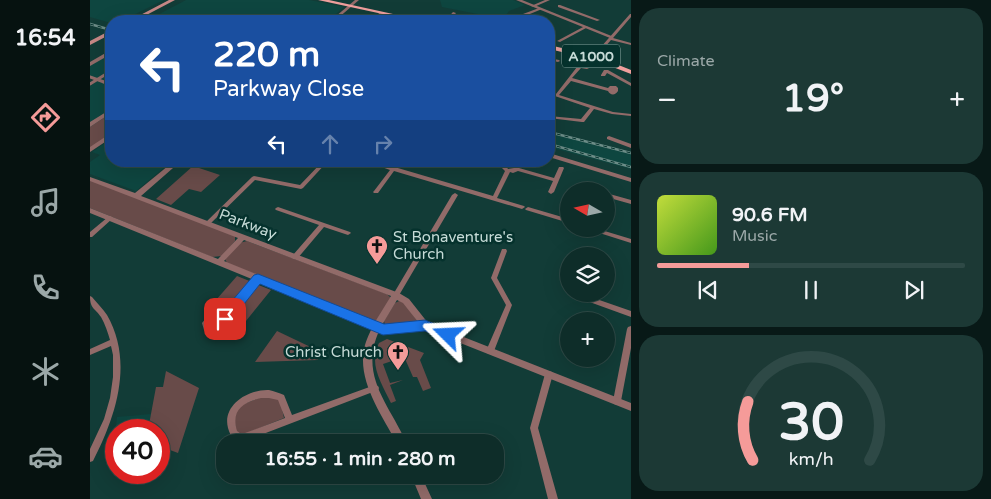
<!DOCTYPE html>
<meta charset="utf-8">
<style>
body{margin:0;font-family:"Varela Round",sans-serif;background:#1c3935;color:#f1f3f6;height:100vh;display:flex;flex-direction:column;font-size:19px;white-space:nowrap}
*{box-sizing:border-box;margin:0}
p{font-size:16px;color:#9ba8a8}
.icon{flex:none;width:28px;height:28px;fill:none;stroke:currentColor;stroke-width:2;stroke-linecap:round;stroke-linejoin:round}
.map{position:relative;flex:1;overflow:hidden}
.panel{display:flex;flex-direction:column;gap:8px;padding:8px;background:#081917;width:360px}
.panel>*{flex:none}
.banner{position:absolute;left:15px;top:15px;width:450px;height:152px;border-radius:20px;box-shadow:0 5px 20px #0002,0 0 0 1px #2e4946;background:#1a4fa0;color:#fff;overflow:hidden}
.needle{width:32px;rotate:279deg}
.fabs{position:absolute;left:470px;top:182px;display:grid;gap:10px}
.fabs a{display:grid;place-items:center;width:55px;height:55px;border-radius:50%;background:#0e2d29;box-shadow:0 5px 20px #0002,0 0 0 1px #2e4946;font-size:25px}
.speed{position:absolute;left:15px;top:419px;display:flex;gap:10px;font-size:25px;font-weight:700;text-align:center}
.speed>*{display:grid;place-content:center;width:65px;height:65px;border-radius:50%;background:#0e2d29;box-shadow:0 5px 20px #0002,0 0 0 1px #2e4946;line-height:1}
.speed .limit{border:8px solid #d22;background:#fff;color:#111}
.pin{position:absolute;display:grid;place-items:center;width:42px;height:42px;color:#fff;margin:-21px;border-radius:10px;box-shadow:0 2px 8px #0006}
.me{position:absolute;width:55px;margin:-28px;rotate:291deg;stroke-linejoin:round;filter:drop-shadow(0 0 4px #0008)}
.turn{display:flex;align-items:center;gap:18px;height:105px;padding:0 25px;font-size:22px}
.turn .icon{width:65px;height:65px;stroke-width:2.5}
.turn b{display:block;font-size:35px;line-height:42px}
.lanes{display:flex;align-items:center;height:48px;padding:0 25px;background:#0003;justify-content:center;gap:25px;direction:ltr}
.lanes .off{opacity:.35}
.big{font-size:38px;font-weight:700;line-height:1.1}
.panel .card{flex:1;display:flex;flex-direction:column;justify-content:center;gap:8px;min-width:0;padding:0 18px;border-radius:20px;background:#1c3935}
.panel .dial{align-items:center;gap:0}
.dial svg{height:130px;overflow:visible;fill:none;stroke:#2e4946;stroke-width:7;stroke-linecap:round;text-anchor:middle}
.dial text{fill:#f1f3f6;stroke:none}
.song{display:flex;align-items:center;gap:15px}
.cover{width:60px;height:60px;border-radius:8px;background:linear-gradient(135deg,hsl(70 70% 55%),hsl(100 70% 35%))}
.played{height:5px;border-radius:2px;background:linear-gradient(90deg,#f59b99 30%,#2e4946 30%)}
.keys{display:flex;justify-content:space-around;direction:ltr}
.heat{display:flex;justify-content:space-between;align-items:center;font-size:28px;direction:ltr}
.trip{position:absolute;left:126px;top:434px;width:288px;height:50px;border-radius:20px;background:#0e2d29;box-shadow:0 5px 20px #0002,0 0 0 1px #2e4946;font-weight:700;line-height:50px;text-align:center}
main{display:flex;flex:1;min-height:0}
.tabs{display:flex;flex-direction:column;width:90px;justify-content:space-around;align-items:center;background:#061210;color:#9ba8a8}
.tabs .icon{width:35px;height:35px}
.tabs .selected{color:#f59b99}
.tabs b{font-size:22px;color:#f1f3f6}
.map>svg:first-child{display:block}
</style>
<main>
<nav class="tabs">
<b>16:54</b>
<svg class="icon selected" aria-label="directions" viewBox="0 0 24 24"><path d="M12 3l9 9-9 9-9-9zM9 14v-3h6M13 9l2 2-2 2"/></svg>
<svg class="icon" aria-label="music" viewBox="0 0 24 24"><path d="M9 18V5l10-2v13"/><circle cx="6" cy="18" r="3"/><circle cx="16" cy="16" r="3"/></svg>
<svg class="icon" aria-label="phone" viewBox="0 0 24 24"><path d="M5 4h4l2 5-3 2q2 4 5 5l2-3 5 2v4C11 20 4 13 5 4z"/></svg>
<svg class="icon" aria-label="climate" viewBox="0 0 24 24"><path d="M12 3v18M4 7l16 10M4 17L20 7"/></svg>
<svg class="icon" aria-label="car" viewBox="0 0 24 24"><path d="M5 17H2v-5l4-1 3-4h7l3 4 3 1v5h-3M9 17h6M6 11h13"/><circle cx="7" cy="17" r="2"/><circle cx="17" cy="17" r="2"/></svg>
</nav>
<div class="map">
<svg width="541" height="499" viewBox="0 0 541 499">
<rect width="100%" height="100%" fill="#123c37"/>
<path fill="#0e4640" d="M0 0H74L31 21 21 23 0 17Z
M96 0H219L254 7 240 19 242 21H56Z
M350 0H423L435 5 419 11 413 19 352 7Z
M21 53V111L0 125V86L9 80 0 77V65Z
M459 131 541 152V169L459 147Z
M21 139V161H82L46 191 0 174V162L10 155 2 152Z
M61 414 58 430H26L25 436 27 417Z"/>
<path fill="#684b49" d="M21 113V134L0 148V127Z
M103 166 130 175 111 192 99 189 81 205 66 199Z
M0 180 145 236V241L132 256 122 257 0 208Z
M157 241 297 294 301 298 288 321 282 322 137 263 135 259 149 243Z
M147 276 162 282C151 296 138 326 119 308Z
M166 284 181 290 152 326 140 319V315Z
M309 301H313L328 322 295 325 294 321 305 303Z
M187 331 231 352 228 360 165 362Z
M297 339 334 353 330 360 341 388 333 391 327 377H323L309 345 297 348 302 361 293 364 300 383 313 380 300 385 306 401 301 403C292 384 278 364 289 343Z
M76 371 109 388 88 453 80 450 69 451V430H58L66 387H73Z
M174 396 190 399 194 418 155 434 146 432 144 415 151 405Z"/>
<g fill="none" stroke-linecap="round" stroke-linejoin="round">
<path stroke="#926b69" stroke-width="3" d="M0 77 14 82
M0 84 21 71"/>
<path fill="#926b69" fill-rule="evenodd" d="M265 0H269L247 19H245V17Z
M455 0H460L444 7 441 6Z
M468 5H470L510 20 507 21 468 7Z
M449 8 452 9 435 16 432 21H428L433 14Z
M290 12 293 13 286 21H282Z
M363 12 366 13 359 21H355Z
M540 14H541V17L523 38 541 43V45L521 40 505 58H503V56Z
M307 15 310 16 304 21H300Z
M495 26 498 27 470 42 467 41Z
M459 58 469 60 470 61 468 62 459 60Z
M482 63H484L499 68 497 69 491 68 482 78 518 88 520 86H526L528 88V91C525 96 520 95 518 91L481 81 469 95 523 112 541 114V116L522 114 504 109 494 122H492L459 118V116L491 119 500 108 459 94V92L466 94 487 67 482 65Z
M514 70H518L541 83V86L517 73 515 76H511V75Z
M12 81 21 83V85L12 83Z
M519 136 541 144V148L517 139V137Z
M233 161H238L213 188 211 189 165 180 120 224 118 225 115 223 162 177 164 176 210 185Z
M275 161H284L403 196 415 171 410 166 399 161H407L413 163C416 160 421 161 425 162L429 168 464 178 469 167H473L474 168 464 192 461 194 458 192 463 181 428 171 423 173 420 172 407 198 434 206 435 207 432 209 304 171 288 193H284L283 192 284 191 300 170ZM417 165H421L424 168 418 169 416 166Z
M369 161H374L371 167 369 168 366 166Z
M493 186 506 190 507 191H498L491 189 490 188 491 187Z
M365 193 368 195 308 297H304L303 295 304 293 362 195Z
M516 193 541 200V204L516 197Z
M188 207 260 232 261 233 258 235 234 227 207 259H203L202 257 203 255 229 225 186 210 185 209 186 208Z
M438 207 479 219V223L436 210 435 209Z
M20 216 22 217 23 218 22 219 2 237H0V232L18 217Z
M499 229H508L541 239V243L500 230Z
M412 249H416L417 251 407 278 422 305 404 351 403 353 400 354 397 353 396 351 416 305 401 278Z
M166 277H170L171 279 140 318 143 320 146 327C137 341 127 336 114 330L112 323 117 317 128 313 134 316ZM128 319 138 324V326C132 334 127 330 120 326V323L121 321Z
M482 294H492L541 311V317L483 296Z
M0 296 2 297C7 303 13 309 17 315 44 362 26 416 3 461L0 462V449L14 419 20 398 23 377V355L21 346 0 355V349L20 340C18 333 15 324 11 317 5 308 0 309 0 296Z
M541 326V348L531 401 530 404 527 405 524 404 523 401 537 329 538 327Z
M459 371 462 372 463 374 448 428 468 499H458L440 428 455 374 456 372Z
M285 385 288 386 289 388 288 390 155 441C144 441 141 438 138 428 132 405 158 389 179 390 184 391 189 393 194 395L202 415ZM171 398H179L188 400 195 418 155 433H150L147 431C141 410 152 403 171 398Z"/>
<path fill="#926b69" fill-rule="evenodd" d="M426 0H432L524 37 520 38Z
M19 51H21V54L0 66V62Z
M21 109V113L0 127V122Z
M21 133V138L0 152V147Z
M459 153 541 178V182L459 157Z
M84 161H91L51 196 309 293 319 299 338 323 541 403V411L335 329 293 333 289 331C269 376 299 404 316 442H306C293 417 272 388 273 358 273 348 277 338 282 328L0 213V208L128 259 148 238 0 181V177L45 193ZM154 240 301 296 285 322 134 261ZM307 300 313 303 328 322 292 325Z
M321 475H331L342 499H331Z"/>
<path fill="#c68886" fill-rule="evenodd" d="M79 0H85L45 21H39Z
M21 30V34L0 45V41Z"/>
<path fill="#ef9f9d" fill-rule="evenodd" d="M228 0H239L335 21H325Z
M459 45 506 56 541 70V74L502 59 459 49Z"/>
<g stroke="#6c8c87" stroke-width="2.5">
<path id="rail" d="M0 24 21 30
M459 132 541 153
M459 144 541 167"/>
</g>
<use href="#rail" stroke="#05322d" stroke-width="1" stroke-dasharray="4" stroke-linecap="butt"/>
</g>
<path fill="#1a73e8" stroke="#114b97" d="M168 274 294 324 335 320 363 331 365 335 358 340 335 331 293 335 170 284 139 323H130L128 319 130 315 164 275Z"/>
<defs>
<g id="church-pin" transform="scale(1.125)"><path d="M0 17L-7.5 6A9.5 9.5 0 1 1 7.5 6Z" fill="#f59b99" stroke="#05322d"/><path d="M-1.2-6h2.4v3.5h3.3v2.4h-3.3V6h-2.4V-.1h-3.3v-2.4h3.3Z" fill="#111"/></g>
</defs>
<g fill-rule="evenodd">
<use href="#church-pin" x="287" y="246"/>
<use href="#church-pin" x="308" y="352"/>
</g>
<g text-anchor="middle" stroke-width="5" stroke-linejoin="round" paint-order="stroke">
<rect fill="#05322d" stroke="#8ca8a4" stroke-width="1" x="472" y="44.5" width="58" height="23" rx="4"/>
<g font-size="14" font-weight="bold" fill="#c6dbd7">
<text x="501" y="61">A1000</text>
</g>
<g font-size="15" fill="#c6dbd7" stroke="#05322d">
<text transform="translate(158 224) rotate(21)" y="5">Parkway</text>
</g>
<g font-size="15" fill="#c6dbd7" stroke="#05322d" text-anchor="start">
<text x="303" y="242">St Bonaventure's<tspan x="303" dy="17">Church</tspan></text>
<text x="292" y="357" text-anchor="end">Christ Church</text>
</g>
</g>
</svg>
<div class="fabs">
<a><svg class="needle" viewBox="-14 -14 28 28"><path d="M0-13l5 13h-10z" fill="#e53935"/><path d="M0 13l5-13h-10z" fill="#9ba8a8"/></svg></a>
<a><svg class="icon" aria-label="layers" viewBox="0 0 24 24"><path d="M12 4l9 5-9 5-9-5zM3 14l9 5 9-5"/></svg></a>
<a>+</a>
</div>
<div class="speed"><div class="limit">40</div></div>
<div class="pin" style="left:135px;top:319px;background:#d93025"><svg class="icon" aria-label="arrive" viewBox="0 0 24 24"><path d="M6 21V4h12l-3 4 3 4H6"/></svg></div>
<svg class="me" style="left:358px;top:335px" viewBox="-20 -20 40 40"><path d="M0-17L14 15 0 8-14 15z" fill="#1a73e8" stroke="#fff" stroke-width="4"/></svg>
<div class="trip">16:55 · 1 min · 280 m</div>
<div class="banner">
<div class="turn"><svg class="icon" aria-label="left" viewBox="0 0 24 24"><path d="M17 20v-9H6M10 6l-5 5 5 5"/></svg><div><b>220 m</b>Parkway Close</div></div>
<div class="lanes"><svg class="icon" aria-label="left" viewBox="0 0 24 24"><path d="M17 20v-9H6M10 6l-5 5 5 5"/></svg><svg class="icon off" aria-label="ahead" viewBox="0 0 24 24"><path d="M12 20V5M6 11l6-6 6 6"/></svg><svg class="icon off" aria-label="right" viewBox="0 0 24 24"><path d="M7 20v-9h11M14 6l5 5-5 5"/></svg></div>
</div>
</div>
<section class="panel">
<div class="card"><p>Climate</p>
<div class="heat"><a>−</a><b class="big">19°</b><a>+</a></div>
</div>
<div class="card">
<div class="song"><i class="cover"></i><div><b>90.6 FM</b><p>Music</p></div></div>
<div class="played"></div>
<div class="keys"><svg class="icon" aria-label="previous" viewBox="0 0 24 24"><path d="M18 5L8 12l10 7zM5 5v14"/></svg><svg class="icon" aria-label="pause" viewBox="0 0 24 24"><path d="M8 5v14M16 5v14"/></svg><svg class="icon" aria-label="next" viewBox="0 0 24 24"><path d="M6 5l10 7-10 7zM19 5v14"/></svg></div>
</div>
<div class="card dial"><svg viewBox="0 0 100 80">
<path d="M14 69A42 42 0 1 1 86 69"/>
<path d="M14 69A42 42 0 0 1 11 33" stroke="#f59b99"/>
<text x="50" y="56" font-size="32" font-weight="700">30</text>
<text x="50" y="72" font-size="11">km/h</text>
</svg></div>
</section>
</main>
